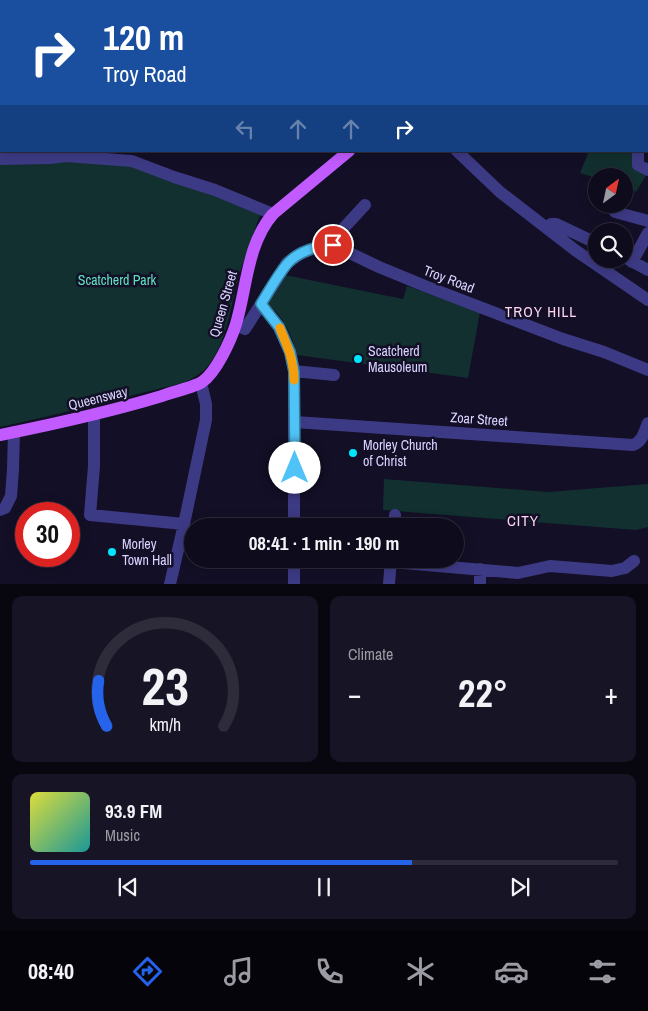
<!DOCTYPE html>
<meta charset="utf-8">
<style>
body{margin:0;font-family:"Archivo Narrow",sans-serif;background:#171425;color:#f1f3f6;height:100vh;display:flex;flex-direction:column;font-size:19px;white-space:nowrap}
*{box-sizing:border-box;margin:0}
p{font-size:16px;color:#9b9ba3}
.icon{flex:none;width:28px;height:28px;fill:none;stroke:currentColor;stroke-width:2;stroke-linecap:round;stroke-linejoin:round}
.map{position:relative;height:584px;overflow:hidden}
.details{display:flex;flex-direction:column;gap:12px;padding:12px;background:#08060f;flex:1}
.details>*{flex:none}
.top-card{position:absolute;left:0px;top:0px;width:649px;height:152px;box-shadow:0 2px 12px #0003,0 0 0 1px #2e2b3b;background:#1a4fa0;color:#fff;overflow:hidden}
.needle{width:32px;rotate:33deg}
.buttons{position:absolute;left:588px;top:168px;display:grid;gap:10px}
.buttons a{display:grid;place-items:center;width:45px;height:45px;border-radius:50%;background:#0e0b1c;box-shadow:0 2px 12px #0003,0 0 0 1px #2e2b3b;font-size:25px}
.speed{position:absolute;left:15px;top:502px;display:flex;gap:10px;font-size:25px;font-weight:700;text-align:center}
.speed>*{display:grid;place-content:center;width:65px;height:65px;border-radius:50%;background:#0e0b1c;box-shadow:0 2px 12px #0003,0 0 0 1px #2e2b3b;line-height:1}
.speed .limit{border:8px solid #d22;background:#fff;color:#111}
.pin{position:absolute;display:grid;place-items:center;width:42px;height:42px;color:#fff;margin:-21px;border:2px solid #fff;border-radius:50%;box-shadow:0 1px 5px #0007}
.me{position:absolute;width:55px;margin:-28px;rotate:0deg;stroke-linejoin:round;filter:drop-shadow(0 0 4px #0008)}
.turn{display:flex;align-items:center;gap:18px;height:105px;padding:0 20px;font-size:22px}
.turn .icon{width:65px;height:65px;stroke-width:2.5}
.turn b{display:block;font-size:35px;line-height:42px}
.lanes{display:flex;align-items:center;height:48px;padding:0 20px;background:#0003;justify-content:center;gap:25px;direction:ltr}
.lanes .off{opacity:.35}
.big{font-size:38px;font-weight:800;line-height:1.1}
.details .widget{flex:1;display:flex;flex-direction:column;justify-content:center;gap:8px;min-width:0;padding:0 18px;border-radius:10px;background:#171425}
.details .dial{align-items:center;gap:0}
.dial svg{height:130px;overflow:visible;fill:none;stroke:#2e2b3b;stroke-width:7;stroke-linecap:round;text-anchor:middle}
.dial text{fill:#f1f3f6;stroke:none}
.song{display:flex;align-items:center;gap:15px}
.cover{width:60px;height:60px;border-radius:8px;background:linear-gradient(135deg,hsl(60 70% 55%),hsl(180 70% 35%))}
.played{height:5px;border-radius:2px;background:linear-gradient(90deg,#2563eb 65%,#2e2b3b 65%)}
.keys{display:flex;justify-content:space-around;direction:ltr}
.heat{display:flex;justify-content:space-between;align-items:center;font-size:28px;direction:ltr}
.details .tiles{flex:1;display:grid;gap:12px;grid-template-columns:1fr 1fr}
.widget:last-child{grid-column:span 2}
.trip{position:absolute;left:184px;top:518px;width:280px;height:50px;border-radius:25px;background:#0e0b1c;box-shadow:0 2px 12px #0003,0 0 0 1px #2e2b3b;font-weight:800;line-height:50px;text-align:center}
.menu{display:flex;height:80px;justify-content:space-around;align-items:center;background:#06040b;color:#9b9ba3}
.menu .icon{width:35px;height:35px}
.menu .on{color:#2563eb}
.menu b{font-size:22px;color:#f1f3f6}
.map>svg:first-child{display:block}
</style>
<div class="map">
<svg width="648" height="584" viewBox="0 0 648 584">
<rect width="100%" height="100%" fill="#130f26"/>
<path fill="#12302f" d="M589 151H631L648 169V172L636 192 629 187 624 186V176H596V178L580 173Z
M0 159H111L263 209C257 221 254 233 250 246 246 257 241 267 238 279 231 305 226 345 208 366 202 373 193 378 186 382L49 416 0 427Z
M285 275 403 299 407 286 480 312 468 378 297 355C292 335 283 316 267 303Z
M384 479 548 492 648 484V527L636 530 383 510Z"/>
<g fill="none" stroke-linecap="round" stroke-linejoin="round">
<path stroke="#3d3a85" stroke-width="12" d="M335 0 337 1
M26 1V0
M533 1 534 0
M639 1V0
M0 26H1
M0 102H1
M457 151 500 192 575 250 648 300
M638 151V165L648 170
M0 159 50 158 66 156 132 161 174 177 215 190 273 214
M615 212 648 221
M547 228 551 224H556L596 243
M333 245 341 231 365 205
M624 257 648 270
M632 262 648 233
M261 304 287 263 300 254 312 249 322 245H333L379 267 425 286 563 339 604 352 648 370
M236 325 245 329 261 304 279 327 290 352 294 371V526
M294 371 334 375
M94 415V466L90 515 184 524
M295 422 633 445C643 441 644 432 648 423
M0 510 5 508 11 496 13 469 14 432
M394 526 395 515
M391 562 518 573 550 566 612 571 625 568 634 561
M170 584 184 524 206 420V404L201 383
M294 584V559
M389 584 391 559
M480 584V569"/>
<path stroke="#c25bff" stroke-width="12" d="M297 0 304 1
M0 435C55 424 109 412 162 396 172 392 195 387 202 382 216 373 231 340 236 324 247 287 247 244 273 214L349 151"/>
</g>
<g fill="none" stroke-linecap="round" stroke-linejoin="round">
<g stroke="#337fa1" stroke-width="12">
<path id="route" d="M295 468 294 371 290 352 279 327 261 304C269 291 277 276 287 264 298 251 318 246 333 245"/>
</g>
<use href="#route" stroke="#4fc3f7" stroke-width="9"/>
<path stroke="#f59e0b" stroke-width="9" d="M280 328C287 345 294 361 294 380"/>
</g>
<g fill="#00e5ff" stroke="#130f26" stroke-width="2">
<circle cx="358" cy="359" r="5"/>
<circle cx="353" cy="453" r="5"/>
<circle cx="112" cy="552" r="5"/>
</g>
<g text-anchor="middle" stroke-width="5" stroke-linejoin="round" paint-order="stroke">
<g font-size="14" fill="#d9d4ff" stroke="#130f26">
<text transform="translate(449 279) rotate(21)" y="5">Troy Road</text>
<text transform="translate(223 304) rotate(-74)" y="5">Queen Street</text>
<text transform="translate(98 398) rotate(-14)" y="5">Queensway</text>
<text transform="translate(479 419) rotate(4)" y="5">Zoar Street</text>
</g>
<g font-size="14" fill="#5fe0c0" stroke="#130f26">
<text x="117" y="285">Scatcherd Park</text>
</g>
<g font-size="14" fill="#d9d4ff" stroke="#130f26" text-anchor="start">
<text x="368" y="356">Scatcherd<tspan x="368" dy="16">Mausoleum</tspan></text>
<text x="363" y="450">Morley Church<tspan x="363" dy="16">of Christ</tspan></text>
<text x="122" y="549">Morley<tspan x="122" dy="16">Town Hall</tspan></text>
</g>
<g font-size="15" letter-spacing="1" fill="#ffd6f0" stroke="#130f26">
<text x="541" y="317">TROY HILL</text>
<text x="523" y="526">CITY</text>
</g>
</g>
</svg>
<div class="buttons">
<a><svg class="needle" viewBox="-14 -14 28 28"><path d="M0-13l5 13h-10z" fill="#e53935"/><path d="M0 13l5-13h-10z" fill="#9b9ba3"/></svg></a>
<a><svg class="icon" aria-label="search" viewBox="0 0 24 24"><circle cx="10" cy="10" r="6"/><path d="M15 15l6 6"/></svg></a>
</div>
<div class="speed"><div class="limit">30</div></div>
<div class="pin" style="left:333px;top:245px;background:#d93025"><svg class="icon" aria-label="arrive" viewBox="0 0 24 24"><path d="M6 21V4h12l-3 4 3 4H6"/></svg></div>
<svg class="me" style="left:295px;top:468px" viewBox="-20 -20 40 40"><circle r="19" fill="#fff"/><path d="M0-13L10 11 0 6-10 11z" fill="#4fc3f7"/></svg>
<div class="trip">08:41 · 1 min · 190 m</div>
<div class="top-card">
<div class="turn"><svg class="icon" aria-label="right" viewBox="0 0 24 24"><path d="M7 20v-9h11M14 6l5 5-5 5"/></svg><div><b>120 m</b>Troy Road</div></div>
<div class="lanes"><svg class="icon off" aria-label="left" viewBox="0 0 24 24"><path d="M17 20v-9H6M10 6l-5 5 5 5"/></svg><svg class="icon off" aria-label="ahead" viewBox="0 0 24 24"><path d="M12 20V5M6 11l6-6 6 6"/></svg><svg class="icon off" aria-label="ahead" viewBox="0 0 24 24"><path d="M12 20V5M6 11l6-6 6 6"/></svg><svg class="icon" aria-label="right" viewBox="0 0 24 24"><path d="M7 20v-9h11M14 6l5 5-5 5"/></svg></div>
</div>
</div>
<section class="details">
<div class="tiles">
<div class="widget dial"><svg viewBox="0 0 100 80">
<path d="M14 69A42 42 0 1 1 86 69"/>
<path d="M14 69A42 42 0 0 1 9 41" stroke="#2563eb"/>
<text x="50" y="56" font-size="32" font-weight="700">23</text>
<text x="50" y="72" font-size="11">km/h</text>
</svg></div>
<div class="widget"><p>Climate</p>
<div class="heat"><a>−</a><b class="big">22°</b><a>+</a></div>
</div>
<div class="widget">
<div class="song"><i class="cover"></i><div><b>93.9 FM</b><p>Music</p></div></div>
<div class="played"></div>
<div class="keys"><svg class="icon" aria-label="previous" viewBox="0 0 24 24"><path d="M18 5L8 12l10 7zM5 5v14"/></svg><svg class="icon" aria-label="pause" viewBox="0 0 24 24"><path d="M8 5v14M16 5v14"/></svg><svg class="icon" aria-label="next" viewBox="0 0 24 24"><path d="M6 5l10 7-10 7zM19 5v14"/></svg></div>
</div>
</div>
</section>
<nav class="menu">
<b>08:40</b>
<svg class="icon on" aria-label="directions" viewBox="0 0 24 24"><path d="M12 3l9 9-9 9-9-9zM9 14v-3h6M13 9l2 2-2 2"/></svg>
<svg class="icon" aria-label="music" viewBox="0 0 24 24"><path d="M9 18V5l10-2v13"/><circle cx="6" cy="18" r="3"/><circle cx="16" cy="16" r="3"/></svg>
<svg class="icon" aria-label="phone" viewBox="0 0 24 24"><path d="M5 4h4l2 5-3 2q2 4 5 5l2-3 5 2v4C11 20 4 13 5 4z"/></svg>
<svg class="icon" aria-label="climate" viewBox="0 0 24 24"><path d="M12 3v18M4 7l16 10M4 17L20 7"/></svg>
<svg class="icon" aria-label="car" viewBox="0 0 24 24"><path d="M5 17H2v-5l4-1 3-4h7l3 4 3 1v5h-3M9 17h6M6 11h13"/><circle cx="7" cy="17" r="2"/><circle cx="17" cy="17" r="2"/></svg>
<svg class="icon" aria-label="filters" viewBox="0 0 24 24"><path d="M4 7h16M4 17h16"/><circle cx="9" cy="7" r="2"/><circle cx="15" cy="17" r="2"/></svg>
</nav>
